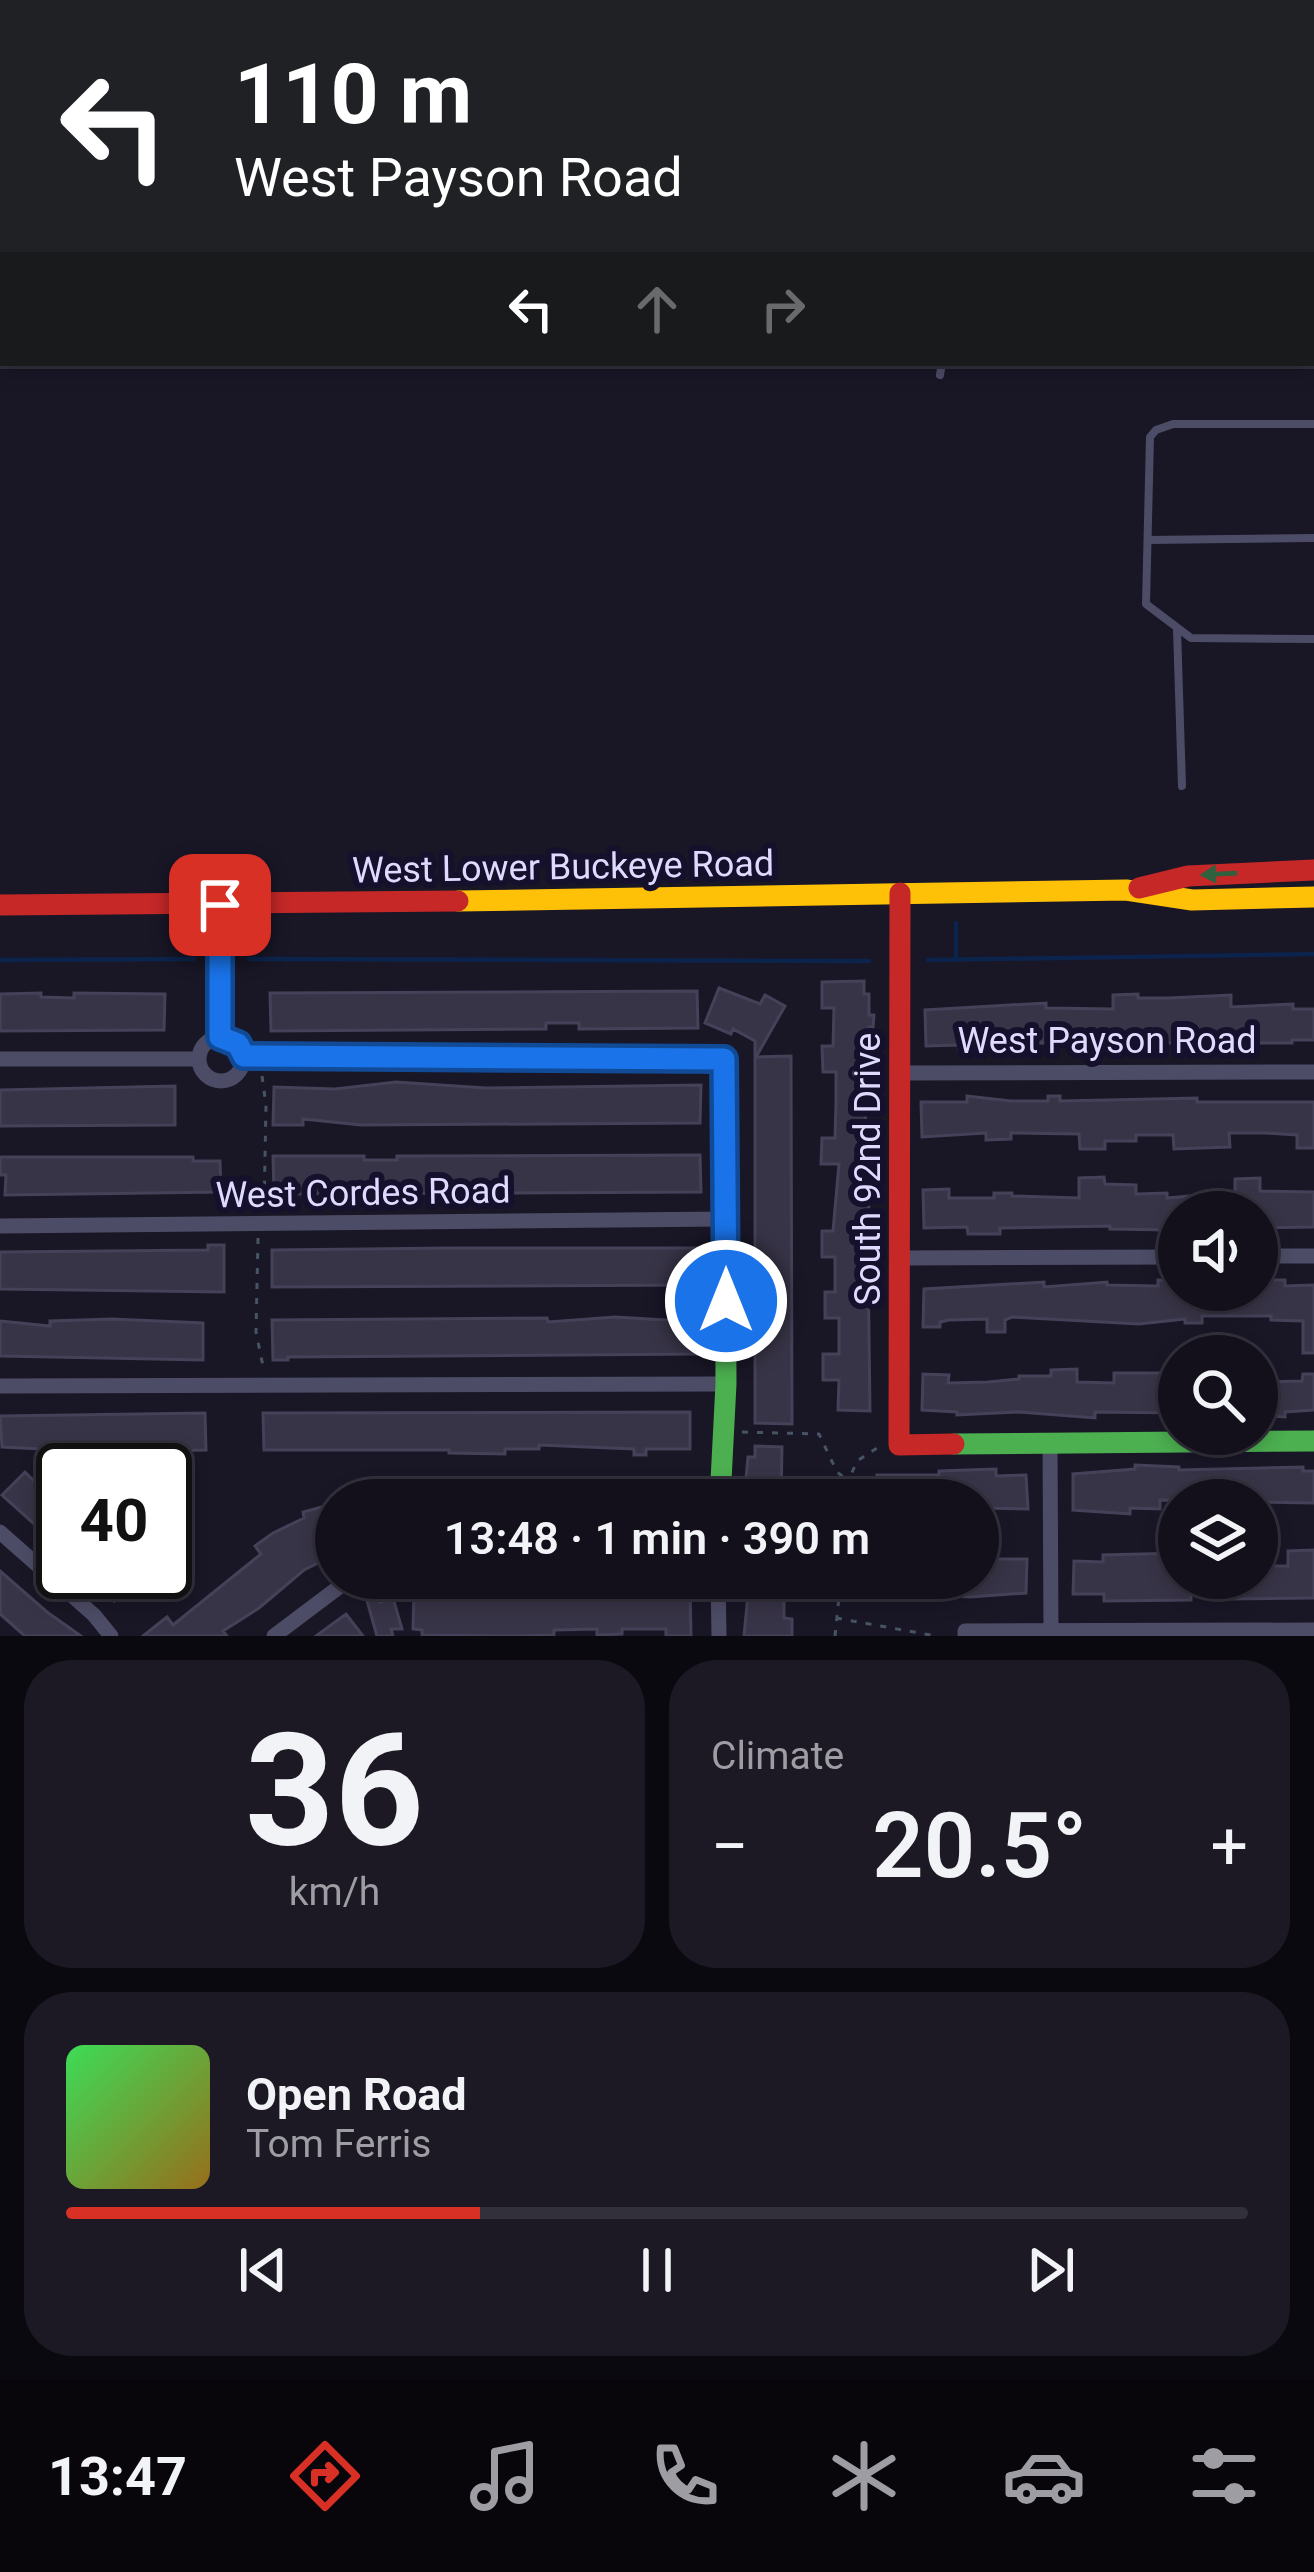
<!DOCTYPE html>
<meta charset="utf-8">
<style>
body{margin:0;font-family:Roboto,sans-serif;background:#1c1925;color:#f1f3f6;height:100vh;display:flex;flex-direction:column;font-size:45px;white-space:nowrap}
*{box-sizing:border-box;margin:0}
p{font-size:39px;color:#9d9da3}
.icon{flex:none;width:66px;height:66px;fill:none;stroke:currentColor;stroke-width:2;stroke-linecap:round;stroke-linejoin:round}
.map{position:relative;height:1636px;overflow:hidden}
.side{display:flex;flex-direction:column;gap:24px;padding:24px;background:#0a090f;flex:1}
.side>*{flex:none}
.banner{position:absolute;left:0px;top:0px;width:1314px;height:366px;box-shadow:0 6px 18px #0003,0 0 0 3px #32303b;background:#202124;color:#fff;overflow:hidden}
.controls{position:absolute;left:1158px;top:1191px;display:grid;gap:24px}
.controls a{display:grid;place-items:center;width:120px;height:120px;border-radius:50%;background:#13101c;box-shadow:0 6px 18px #0003,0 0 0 3px #32303b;font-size:60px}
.speed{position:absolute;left:36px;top:1443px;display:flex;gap:24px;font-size:60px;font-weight:700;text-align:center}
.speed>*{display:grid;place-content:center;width:156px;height:156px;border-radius:50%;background:#13101c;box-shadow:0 6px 18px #0003,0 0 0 3px #32303b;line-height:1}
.speed .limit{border:6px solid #111;border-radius:18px;background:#fff;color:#111}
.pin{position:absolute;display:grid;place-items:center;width:102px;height:102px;color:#fff;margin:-51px;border-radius:24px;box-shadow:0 6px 18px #0006}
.me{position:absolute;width:132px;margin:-66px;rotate:0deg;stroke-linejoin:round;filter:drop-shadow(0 0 9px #0008)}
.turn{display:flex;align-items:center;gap:42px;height:252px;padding:0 36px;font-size:54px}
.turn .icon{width:156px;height:156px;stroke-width:2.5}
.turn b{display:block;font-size:84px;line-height:102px}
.lanes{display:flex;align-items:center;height:114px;padding:0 36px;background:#0003;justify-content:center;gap:60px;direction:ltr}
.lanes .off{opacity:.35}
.big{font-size:90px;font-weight:600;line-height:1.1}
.side .card{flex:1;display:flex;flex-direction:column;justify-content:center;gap:18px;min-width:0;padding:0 42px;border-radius:48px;background:#1c1925}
.side .dial{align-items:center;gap:0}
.dial b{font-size:156px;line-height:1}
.song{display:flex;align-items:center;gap:36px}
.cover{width:144px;height:144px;border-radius:18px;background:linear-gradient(135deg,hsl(130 70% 55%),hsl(40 70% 35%))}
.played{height:12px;border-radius:6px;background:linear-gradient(90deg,#d93025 35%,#32303b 35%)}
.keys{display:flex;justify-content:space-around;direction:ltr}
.heat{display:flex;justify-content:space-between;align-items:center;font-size:66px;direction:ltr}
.side .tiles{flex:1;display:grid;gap:24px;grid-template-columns:1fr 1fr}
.card:last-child{grid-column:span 2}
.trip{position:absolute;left:315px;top:1479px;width:684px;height:120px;border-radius:60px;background:#13101c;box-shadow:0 6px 18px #0003,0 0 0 3px #32303b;font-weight:600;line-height:120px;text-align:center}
.tabs{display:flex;height:192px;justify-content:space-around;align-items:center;background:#08060b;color:#9d9da3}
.tabs .icon{width:84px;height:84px}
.tabs .on{color:#d93025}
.tabs b{font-size:54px;color:#f1f3f6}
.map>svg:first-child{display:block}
</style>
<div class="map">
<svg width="1314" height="1636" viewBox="0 0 1314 1636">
<rect width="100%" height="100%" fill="#191626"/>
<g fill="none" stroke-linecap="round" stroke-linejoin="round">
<path stroke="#0c244c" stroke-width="4.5" d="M956 923V959
M249 959 869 961
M0 960 194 959
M928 960 1314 954"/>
</g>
<path fill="#383447" stroke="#454158" stroke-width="3" d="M864 981V994H869V1015H874L873 1027H869L871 1089H866L865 1138H870L873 1169 872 1181H869L868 1257 870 1411 838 1410 839 1380H823V1354H839V1318H825V1292H835V1257H822V1231H833L839 1164H821L822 1138H835L836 1102V1072H823L822 1046H833L834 1008H822V982Z
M719 988 760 1004 765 995 785 1006 756 1057 791 1056 792 1424 755 1423V1041L733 1029 731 1034 705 1023Z
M697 991 698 1028 579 1029V1023H546V1029L271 1031 270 993Z
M41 993V997L74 998V993L165 994 164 1030 0 1031V994Z
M1138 994V998H1169L1231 995V1007L1293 1004V1009H1314V1040H1292V1043H974L975 1049H959V1045L926 1046 925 1010 1046 1003V1008L1113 1009V995Z
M396 1082 486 1088 701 1085 700 1123 361 1125 303 1119V1125H273L274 1087 335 1089Z
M175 1086V1125L0 1126V1090Z
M967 1096 1011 1101H1048V1096H1060V1101L1197 1098V1102H1314V1148H1297V1135L1266 1133H1229L1230 1147 1174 1149 1173 1135H1136V1141H1105V1149H1080L1079 1134 1011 1133V1139L986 1140V1133L922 1137 921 1102H967Z
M700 1155 701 1192 274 1194 273 1156H364V1160H397V1156Z
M0 1157H193V1161H220L221 1192 5 1195 6 1175H0Z
M1104 1177 1105 1184 1136 1185V1194L1167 1193V1198L1235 1192V1179L1260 1178V1191L1314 1192V1227L1257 1228V1212H1179V1227L1168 1230 1110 1229V1226L1000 1228V1234H968L967 1227 924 1228 923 1190 949 1189V1198H994V1193H1012V1196L1079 1198V1178Z
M208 1245H224V1292L0 1289V1252L208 1250Z
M452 1248H699L698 1285 272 1287V1250Z
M1158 1280 1171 1281V1286H1179V1290H1257V1280H1285V1286L1314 1285V1353H1303V1321L1271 1320V1316H1202V1323H1185V1319L1139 1324 1012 1317 1005 1320V1332H987V1319L949 1320 940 1322V1327H923L924 1289 1044 1282V1287L1107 1282V1285L1158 1286Z
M615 1317 699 1322 698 1354 288 1357V1360H273L272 1320 547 1318 548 1322Z
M112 1319 203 1323V1360L0 1356V1321L50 1326V1321Z
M1077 1369V1382L1114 1383V1373H1179V1413L1095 1412V1418L1019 1412 957 1415V1412L922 1410 923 1374 949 1375 948 1383 988 1382 1019 1379V1376H1051V1370Z
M1303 1374H1314V1410L1285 1412V1417L1257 1415V1382L1302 1381Z
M690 1412V1449H646V1455H634V1449L539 1445V1449H505V1454L449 1453V1450H264L263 1413Z
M205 1413 206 1450 60 1453V1450L2 1447 0 1416Z
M755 1446 782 1447 781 1500 744 1499 748 1457H755Z
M1135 1465 1179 1467V1470L1303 1467V1471H1314V1503L1160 1500V1509L1130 1508V1514L1073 1510V1474L1135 1469Z
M996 1469V1476L1026 1475 1028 1509 979 1508 978 1500H877V1475H939V1471Z
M25 1472 44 1491 48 1487 63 1500V1550L2 1495Z
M336 1503V1554L304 1570 259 1608 223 1631 227 1636H143L167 1617 173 1625 261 1554 255 1546 273 1533 304 1518 303 1512Z
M978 1550 996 1551V1559H1027L1026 1593 970 1597 940 1595V1591H909V1578H978Z
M1314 1550V1598L1227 1599V1591H1191V1600L1104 1601V1594H1073L1074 1561 1103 1562V1555L1179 1553V1578H1258V1566H1288V1551Z
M0 1571 47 1612 81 1636H25L0 1614Z
M101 1572H141L114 1601 93 1581Z
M757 1584H784V1618L792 1619V1636H744L748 1594H757Z
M690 1590 691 1636H666V1629H622V1634L597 1635V1629L554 1630V1635L518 1636 422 1635V1630L413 1629 414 1592 553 1591V1596Z
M379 1597 380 1602 393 1598 402 1629H391L393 1636H377L367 1601Z
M346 1614 363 1636H316Z"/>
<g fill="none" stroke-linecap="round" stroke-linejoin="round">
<path stroke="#475465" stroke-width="3" stroke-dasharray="6 9" stroke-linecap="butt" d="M262 1076 266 1105 264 1210
M258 1238 256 1332 264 1371
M742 1432 819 1434 837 1472 846 1479
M840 1500 857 1461 880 1446
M836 1618 936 1636
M835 1636 841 1578"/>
<path stroke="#4d4c66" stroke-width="8" d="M1311 45H1314
M940 375 942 363
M1314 424H1173L1156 430 1150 437 1146 604 1191 638 1314 639
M1148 540 1314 538
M1177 629 1182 786"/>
<path stroke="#4d4c66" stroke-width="15" d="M199 1059a22 22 0 1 1 44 0a22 22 0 1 1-44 0Z
M219 1037 220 905
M0 1059H199
M900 1073 1314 1072
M0 1226 726 1219
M1257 1256H1314
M901 1258 1179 1257
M0 1386 726 1384
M1050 1444 1051 1631
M0 1532 94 1615 111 1636
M718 1578 719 1636
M274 1636 351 1578
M965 1636V1631L1314 1630"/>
<path stroke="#4caf50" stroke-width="21" d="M716 1059H725L726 1384 720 1500
M954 1444 1314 1441"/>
<path stroke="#ffc107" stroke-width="21" d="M458 901 1126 890 1192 900 1314 897"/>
<path stroke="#c62828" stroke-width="21" d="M1139 888 1188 876 1314 870
M900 893 899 1445 954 1444
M0 905 458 901
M244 1056 716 1059"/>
</g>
<defs><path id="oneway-solid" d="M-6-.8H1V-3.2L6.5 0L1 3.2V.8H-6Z" transform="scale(3)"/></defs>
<use fill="#30603e" href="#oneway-solid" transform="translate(1219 874) rotate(177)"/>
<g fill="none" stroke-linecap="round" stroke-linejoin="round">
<g stroke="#114b97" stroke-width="30">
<path id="route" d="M220 905V1037L238 1044 244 1056 724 1059 726 1301"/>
</g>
<use href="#route" stroke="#1a73e8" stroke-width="21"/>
</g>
<g text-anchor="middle" stroke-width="12" stroke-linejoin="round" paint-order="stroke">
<g font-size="36" fill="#dfdbff" stroke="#15102c">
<text transform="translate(563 866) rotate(-1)" y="13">West Lower Buckeye Road</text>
<text x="1107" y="1053">West Payson Road</text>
<text transform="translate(867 1169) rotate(-90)" y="13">South 92nd Drive</text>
<text transform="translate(363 1192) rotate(-1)" y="13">West Cordes Road</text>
</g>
</g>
</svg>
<div class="controls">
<a><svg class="icon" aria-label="sound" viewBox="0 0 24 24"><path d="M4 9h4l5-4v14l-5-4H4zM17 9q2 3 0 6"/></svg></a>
<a><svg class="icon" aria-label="search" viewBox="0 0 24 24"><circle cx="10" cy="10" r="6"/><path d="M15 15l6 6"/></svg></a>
<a><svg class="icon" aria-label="layers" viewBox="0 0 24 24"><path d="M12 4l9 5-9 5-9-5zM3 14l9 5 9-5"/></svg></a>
</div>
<div class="speed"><div class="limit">40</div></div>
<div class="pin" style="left:220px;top:905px;background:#d93025"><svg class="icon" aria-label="arrive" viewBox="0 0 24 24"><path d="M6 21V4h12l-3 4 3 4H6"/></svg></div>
<svg class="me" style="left:726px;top:1301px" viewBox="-20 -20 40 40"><circle r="17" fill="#1a73e8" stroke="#fff" stroke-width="3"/><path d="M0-11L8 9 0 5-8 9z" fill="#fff"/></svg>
<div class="trip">13:48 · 1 min · 390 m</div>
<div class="banner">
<div class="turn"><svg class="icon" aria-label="left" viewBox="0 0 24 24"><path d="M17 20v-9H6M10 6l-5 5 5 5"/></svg><div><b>110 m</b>West Payson Road</div></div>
<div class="lanes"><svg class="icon" aria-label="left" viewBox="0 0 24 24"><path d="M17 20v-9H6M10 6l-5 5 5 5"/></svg><svg class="icon off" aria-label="ahead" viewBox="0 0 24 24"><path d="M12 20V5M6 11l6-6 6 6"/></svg><svg class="icon off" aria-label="right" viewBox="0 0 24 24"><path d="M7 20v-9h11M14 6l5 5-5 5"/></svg></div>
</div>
</div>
<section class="side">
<div class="tiles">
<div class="card dial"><b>36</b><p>km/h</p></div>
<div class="card"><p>Climate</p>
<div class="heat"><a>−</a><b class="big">20.5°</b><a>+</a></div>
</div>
<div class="card">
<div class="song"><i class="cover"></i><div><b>Open Road</b><p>Tom Ferris</p></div></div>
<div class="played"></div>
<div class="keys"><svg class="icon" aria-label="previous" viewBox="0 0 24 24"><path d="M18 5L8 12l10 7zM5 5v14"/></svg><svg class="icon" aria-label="pause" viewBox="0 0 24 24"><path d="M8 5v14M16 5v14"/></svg><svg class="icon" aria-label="next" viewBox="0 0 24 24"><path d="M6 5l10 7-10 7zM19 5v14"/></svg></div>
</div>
</div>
</section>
<nav class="tabs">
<b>13:47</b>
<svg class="icon on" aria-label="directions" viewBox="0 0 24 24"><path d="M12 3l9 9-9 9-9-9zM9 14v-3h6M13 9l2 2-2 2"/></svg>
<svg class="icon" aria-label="music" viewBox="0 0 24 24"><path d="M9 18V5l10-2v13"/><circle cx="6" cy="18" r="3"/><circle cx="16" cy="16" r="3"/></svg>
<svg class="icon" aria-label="phone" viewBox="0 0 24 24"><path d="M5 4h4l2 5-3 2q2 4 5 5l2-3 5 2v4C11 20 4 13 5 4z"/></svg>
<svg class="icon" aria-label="climate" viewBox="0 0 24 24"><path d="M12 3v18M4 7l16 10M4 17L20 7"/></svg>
<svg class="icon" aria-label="car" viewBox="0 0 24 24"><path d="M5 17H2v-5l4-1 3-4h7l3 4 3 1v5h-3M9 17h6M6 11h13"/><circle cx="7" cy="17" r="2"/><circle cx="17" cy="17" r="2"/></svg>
<svg class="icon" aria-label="filters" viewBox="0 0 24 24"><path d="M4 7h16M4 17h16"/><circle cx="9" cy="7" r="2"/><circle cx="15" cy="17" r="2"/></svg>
</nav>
